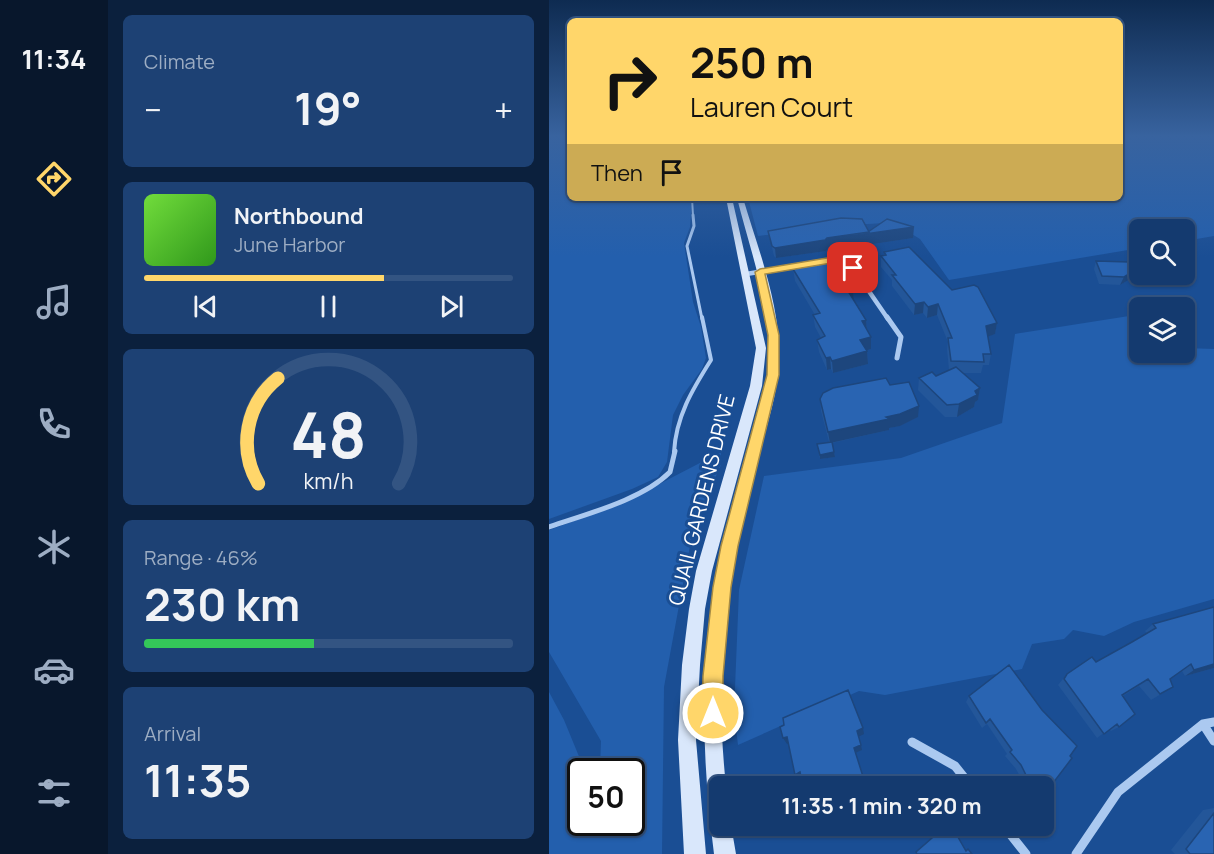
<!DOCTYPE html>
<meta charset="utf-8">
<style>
body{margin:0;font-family:Manrope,sans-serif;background:#1d4174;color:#f1f3f6;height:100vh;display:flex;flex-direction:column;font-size:22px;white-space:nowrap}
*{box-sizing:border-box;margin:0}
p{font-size:20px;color:#9dadc3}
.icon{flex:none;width:33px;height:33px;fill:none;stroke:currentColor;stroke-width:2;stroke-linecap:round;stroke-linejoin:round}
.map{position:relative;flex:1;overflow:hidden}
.side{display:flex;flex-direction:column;gap:15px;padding:15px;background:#0b203d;width:441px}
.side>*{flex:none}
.banner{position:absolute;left:18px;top:18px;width:556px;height:183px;border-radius:9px;box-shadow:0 2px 4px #0004,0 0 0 2px #335482;background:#ffd66a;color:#111;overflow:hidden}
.tools{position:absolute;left:580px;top:219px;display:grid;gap:12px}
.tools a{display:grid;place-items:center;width:66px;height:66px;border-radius:9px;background:#143a6f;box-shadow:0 2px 4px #0004,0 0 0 2px #335482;font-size:30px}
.speed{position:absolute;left:18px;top:758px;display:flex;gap:12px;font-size:30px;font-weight:700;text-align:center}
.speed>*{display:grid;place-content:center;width:78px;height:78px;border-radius:50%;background:#143a6f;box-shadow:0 2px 4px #0004,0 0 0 2px #335482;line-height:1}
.speed .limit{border:3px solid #111;border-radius:9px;background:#fff;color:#111}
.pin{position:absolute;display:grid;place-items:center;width:51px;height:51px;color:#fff;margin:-26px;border-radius:12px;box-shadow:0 3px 9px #0006}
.me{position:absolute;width:66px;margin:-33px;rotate:0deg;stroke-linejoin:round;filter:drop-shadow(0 0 4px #0008)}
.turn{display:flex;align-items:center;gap:21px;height:126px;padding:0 24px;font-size:27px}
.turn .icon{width:78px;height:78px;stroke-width:2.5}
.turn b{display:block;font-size:42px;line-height:51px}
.then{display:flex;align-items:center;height:57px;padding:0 24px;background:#0003;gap:12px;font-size:22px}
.big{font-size:45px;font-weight:700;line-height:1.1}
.side .widget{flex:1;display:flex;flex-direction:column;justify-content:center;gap:9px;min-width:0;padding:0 21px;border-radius:9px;background:#1d4174}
.side .dial{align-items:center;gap:0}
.dial svg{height:156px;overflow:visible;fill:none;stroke:#335482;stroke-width:7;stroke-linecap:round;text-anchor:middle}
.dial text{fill:#f1f3f6;stroke:none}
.song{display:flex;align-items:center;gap:18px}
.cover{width:72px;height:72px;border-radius:9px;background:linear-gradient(135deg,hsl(100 70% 55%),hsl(110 70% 35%))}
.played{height:6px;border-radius:3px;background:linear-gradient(90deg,#ffd66a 65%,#335482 65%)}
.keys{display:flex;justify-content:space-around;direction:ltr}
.heat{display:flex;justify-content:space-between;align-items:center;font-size:33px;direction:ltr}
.charge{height:9px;border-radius:4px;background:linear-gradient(90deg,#34c759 46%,#335482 0)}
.trip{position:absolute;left:160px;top:776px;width:345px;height:60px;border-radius:9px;background:#143a6f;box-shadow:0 2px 4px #0004,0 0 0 2px #335482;font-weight:700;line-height:60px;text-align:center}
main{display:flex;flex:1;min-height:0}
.tabs{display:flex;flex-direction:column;width:108px;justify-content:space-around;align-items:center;background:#08172c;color:#9dadc3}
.tabs .icon{width:42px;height:42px}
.tabs .on{color:#ffd66a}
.tabs b{font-size:27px;color:#f1f3f6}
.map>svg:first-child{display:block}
</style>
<main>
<nav class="tabs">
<b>11:34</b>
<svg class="icon on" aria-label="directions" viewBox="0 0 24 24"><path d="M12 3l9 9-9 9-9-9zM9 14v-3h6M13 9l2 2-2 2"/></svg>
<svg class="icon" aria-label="music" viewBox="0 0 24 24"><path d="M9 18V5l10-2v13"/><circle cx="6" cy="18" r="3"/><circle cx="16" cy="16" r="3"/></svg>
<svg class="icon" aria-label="phone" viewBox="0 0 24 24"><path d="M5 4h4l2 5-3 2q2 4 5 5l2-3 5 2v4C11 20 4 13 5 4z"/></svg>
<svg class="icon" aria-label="climate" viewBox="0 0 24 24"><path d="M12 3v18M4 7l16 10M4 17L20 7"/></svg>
<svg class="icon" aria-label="car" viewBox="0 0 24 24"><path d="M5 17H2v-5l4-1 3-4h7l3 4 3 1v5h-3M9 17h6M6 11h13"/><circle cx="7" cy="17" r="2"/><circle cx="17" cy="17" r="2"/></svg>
<svg class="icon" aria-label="filters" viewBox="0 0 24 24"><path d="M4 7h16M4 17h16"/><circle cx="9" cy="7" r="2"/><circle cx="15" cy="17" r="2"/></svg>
</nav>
<section class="side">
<div class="widget"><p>Climate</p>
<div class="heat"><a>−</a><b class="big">19°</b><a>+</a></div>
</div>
<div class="widget">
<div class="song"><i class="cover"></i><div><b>Northbound</b><p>June Harbor</p></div></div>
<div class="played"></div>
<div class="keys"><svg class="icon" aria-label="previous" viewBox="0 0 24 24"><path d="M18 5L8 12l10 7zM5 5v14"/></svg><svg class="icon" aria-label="pause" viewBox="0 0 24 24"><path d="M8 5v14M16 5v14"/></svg><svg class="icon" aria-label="next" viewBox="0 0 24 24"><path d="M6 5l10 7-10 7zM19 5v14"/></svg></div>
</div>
<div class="widget dial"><svg viewBox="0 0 100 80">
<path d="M14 69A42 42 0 1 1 86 69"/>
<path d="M14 69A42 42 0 0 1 24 15" stroke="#ffd66a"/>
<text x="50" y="56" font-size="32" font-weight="700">48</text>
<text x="50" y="72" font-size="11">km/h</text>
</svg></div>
<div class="widget"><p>Range · 46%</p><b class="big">230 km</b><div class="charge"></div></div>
<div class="widget"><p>Arrival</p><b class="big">11:35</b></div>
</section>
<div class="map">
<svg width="665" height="854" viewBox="0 0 665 854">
<rect width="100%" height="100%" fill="#1a4e94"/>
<path fill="#235fad" d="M21 137V198H143L141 227 135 243 144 302 152 327 157 358 153 369 134 395 124 415 118 462 109 477 83 489 0 519V138Z
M572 137H665V236L636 241V230H591V248L400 280 371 239 348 225 335 223 303 225 209 236 199 198H572Z
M580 316 579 333 591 337V352H636V348L665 349V599L585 622 555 636 524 630 515 639 483 644 473 669 336 695 310 691 189 745 185 712 190 590 215 476 352 458 453 423 466 334Z
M172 452V465L145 524 115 687 113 854H0V692L15 720 36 771H32V822H82V771H51L52 741 0 652V530L70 505Z"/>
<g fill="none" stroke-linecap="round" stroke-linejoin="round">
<path stroke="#abc9f0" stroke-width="2" d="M143 198 144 216"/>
<path stroke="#abc9f0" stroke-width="3" d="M144 215 145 226 138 246 153 319"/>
<path stroke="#abc9f0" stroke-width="4" d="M125 452C127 417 143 390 162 360L153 317"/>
<path stroke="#abc9f0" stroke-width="5" d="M0 527C37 514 93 500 121 472L126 451"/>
<path stroke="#abc9f0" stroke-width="4.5" d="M197 274 290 259 304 268 339 319"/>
<path stroke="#abc9f0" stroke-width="5" d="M338 317 352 337 348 358"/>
<path stroke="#abc9f0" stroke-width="9" d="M654 724 665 741
M363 742 406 766 422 786
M454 825 477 854
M527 854 569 792 654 724 665 722"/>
<path fill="#d9e7fb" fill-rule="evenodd" d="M177 198H183L217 348 213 386 163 571 156 609 151 665 147 740 157 854H135L129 740 133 665 140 609 147 571 201 386 207 348Z
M188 198H194C209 249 231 303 230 357 230 384 222 411 215 437 207 469 198 501 191 534 171 616 168 702 177 786H171V825H182L187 854H165C152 751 149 646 174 543 183 508 193 473 203 438 211 410 220 382 220 353 220 301 201 249 188 198Z"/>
</g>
<path fill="#235699" d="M219 231H320L364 238 317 245V243L279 248 277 251 227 258 225 256Z
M335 252 403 290 448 323 446 334 439 336 442 354 440 365H434L432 373H414L431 388 429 400 426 402 425 407 408 417H396L369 390 370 378 387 376 400 370 398 349 399 342 388 315 378 318 374 313 365 315 343 286V280L332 267V256H335Z
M547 261 585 271 581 279 571 285 550 284 545 269Z
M244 269 304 290 305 300 317 320 318 330 322 337V349L318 350 319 364 284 373 282 369 278 370 270 352 268 340 272 338 266 327 264 315H266L246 281Z
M341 385 369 417 351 426 340 428V430L283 443 286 457 271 459 269 448 280 442 272 411 271 399Z
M604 624 665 668 636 676 633 671 621 679 624 687 602 700 590 686 574 696 570 727 562 731 560 729 548 738 509 685 518 674 547 662 598 633 596 631Z
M460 665 495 786H478L473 780 467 769 456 756 458 754 438 724 433 728 417 702 420 696Z
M665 808V854H626L622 850 654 810Z"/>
<path fill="#1d467d" d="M365 227 364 238 317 245V243L279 248 277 251 227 258 226 248 278 238Z
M585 271 581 279 571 285 575 277Z
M304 290 305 302 299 291Z
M375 302 374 313 365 315 366 304Z
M389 304 388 315 378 318 379 307Z
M317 320 318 332 313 321Z
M448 323 446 334 435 338 437 326Z
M322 337V349L311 352V340Z
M318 351 319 364 284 373 283 361Z
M281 357 282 369 278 370 277 358Z
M431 388 429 400 426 402 425 407 408 417 410 404 426 391Z
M370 406 369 417 351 426 340 428V430L281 443 279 432 337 417Z
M285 452 286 457 271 459V455Z
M665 664V668L636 676 645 670Z
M314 728 315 734 309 737 308 731Z
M238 737 242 742 238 744 234 738Z
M312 745 313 750 306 753 305 748Z
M251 772 254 777 250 779 246 775Z
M282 825H288L269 835 266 834Z"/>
<path fill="#2964b2" stroke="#1d467d" stroke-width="1.5" d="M292 218 313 219 320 232 278 238 276 240 226 248 223 246 219 231Z
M338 219 365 227 316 234Z
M360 247 403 290 425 285 429 287 448 323 437 326 442 354H434L435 362 402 361 399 338H403L389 304 379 307 375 302 366 304 343 275H347L332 256 337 255 335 252Z
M285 261 304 290 299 291 317 320 313 321 322 337 311 340 318 351 283 361 281 357 277 358 268 340 276 336 264 315 271 313 244 269Z
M547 261 580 262 585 271 575 277 553 276Z
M407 367 431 388 426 391 428 395 410 404 398 405 370 378 383 372 387 376Z
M337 378 341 385 360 382 370 406 351 414 337 417 340 419 279 432 271 399 274 393 284 388Z
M283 442 285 452 271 455 268 444Z
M665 607V664L645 670 642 664 621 679 624 687 611 694 599 679 573 695 586 714 570 727 568 724 555 734 515 679 518 674 543 657 547 662 583 642 607 628 604 624Z
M460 665 493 710 528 746 521 756 523 758 495 795V786H486L478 777 472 765 461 752 463 750 441 719 437 723 420 696Z
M299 690 314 728 308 731 312 745 305 748 317 786H254L251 772 246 775 238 737 234 738 231 727 235 725 234 718Z
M665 813V854H641L637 849Z
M264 825H282L266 834Z
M398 825H402L417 851 419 849 423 854H368L367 852Z"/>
<linearGradient id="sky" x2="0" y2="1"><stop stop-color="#0e2b51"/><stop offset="0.53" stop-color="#38639f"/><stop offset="1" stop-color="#38639f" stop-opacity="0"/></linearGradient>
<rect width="665" height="257" fill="url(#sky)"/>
<path fill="#ffd66a" stroke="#a68b45" stroke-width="1.5" d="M290 256 308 266V270H301L288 262 216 274 230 335V375L189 546 182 587 174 676V713L171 721 164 724 156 721 153 713 154 676 164 587 172 546 218 375 219 335 206 272 211 269Z"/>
<g text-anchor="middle" stroke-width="6" stroke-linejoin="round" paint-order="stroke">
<g font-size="21" fill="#fff" stroke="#1a4e94">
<text transform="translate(153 500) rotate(-76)" y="7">QUAIL GARDENS DRIVE</text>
</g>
</g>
</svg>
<div class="tools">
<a><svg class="icon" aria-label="search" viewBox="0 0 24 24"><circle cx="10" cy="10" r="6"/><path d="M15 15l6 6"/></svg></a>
<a><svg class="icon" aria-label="layers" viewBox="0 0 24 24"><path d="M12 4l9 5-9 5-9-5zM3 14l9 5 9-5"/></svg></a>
</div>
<div class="speed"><div class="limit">50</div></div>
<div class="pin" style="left:304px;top:268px;background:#d93025"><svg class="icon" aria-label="arrive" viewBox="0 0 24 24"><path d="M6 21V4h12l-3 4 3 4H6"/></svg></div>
<svg class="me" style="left:164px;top:713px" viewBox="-20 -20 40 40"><circle r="17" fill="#ffd66a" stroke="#fff" stroke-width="3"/><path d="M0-11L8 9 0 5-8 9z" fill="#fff"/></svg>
<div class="trip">11:35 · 1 min · 320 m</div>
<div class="banner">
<div class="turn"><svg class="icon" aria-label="right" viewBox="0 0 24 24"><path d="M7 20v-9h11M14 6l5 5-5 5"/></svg><div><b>250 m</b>Lauren Court</div></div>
<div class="then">Then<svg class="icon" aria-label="arrive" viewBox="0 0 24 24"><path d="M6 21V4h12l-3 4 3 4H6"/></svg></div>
</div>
</div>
</main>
